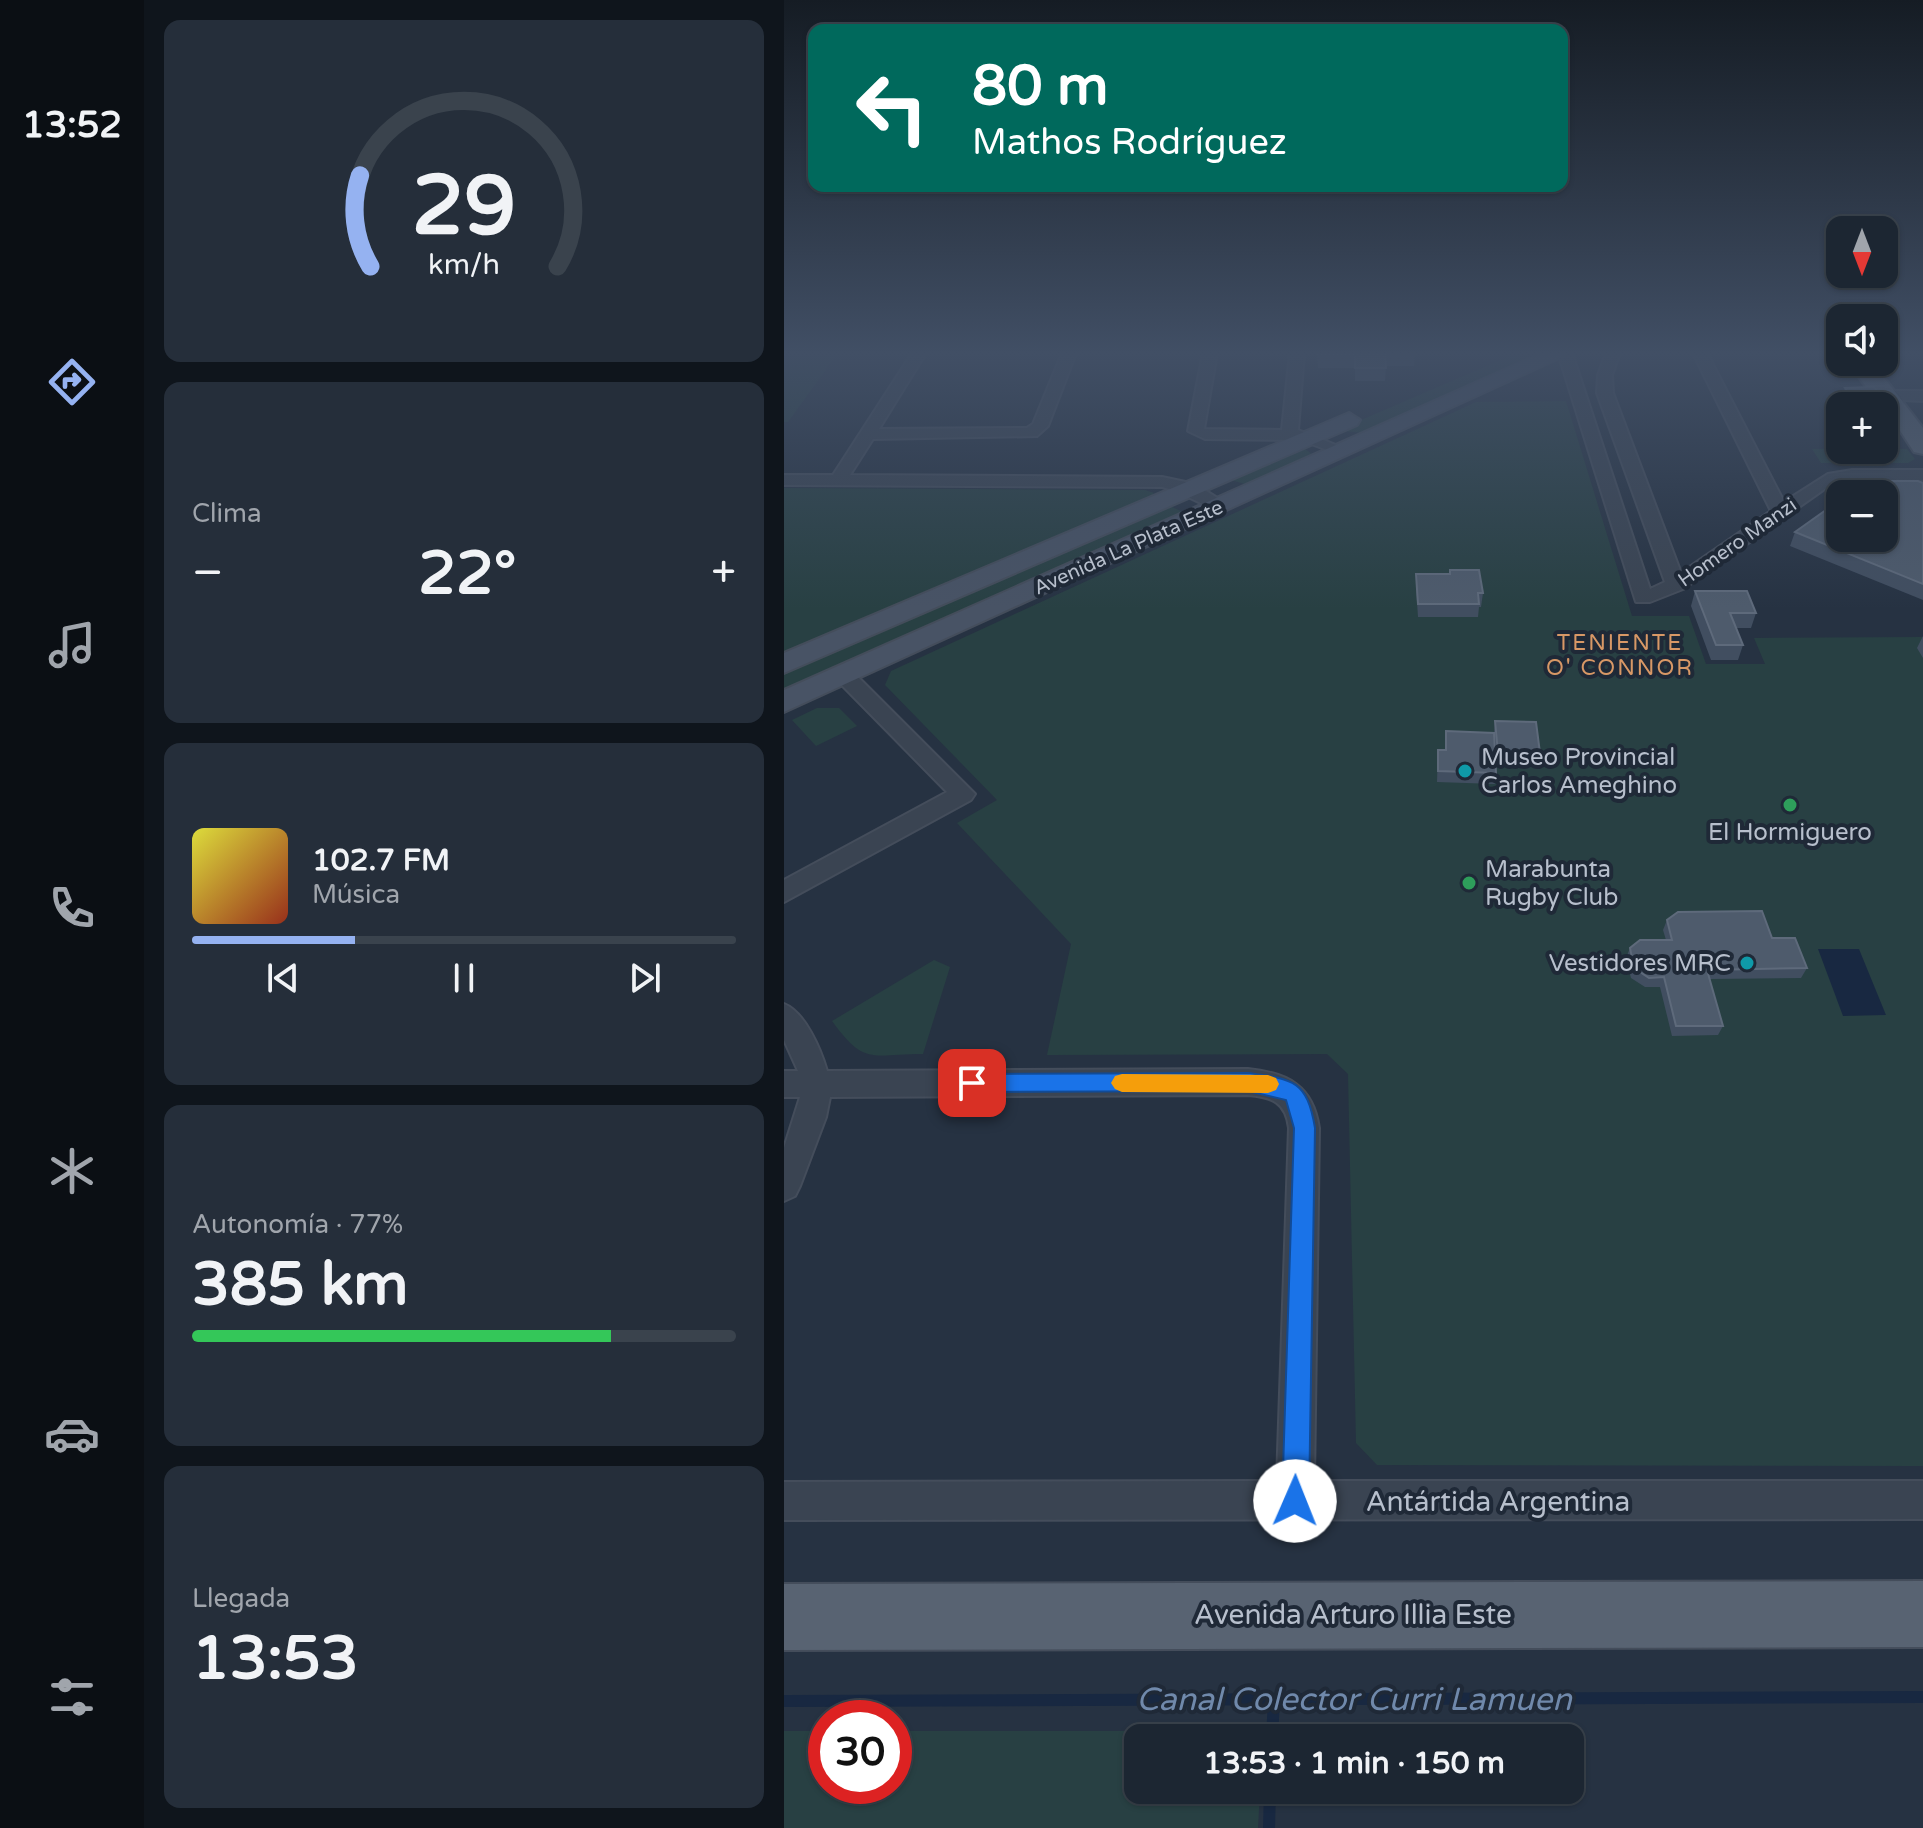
<!DOCTYPE html>
<html lang="es">
<meta charset="utf-8">
<style>
body{margin:0;font-family:"Varela Round",sans-serif;background:#252e3a;color:#f1f3f6;height:100vh;display:flex;flex-direction:column;font-size:30px;white-space:nowrap}
*{box-sizing:border-box;margin:0}
p{font-size:26px;color:#a0a5ac}
.icon{flex:none;width:44px;height:44px;fill:none;stroke:currentColor;stroke-width:2;stroke-linecap:round;stroke-linejoin:round}
.map{position:relative;flex:1;overflow:hidden}
.sheet{display:flex;flex-direction:column;gap:20px;padding:20px;background:#0f151c;width:640px}
.sheet>*{flex:none}
.banner{position:absolute;left:24px;top:24px;width:760px;height:168px;border-radius:16px;box-shadow:0 2px 6px #0004,0 0 0 2px #3a434d;background:#00695c;color:#fff;overflow:hidden}
.needle{width:52px;rotate:180deg}
.buttons{position:absolute;left:1042px;top:216px;display:grid;gap:16px}
.buttons a{display:grid;place-items:center;width:72px;height:72px;border-radius:16px;background:#1c2632;box-shadow:0 2px 6px #0004,0 0 0 2px #3a434d;font-size:40px}
.speed{position:absolute;left:24px;top:1700px;display:flex;gap:16px;font-size:40px;font-weight:700;text-align:center}
.speed>*{display:grid;place-content:center;width:104px;height:104px;border-radius:50%;background:#1c2632;box-shadow:0 2px 6px #0004,0 0 0 2px #3a434d;line-height:1}
.speed .limit{border:12px solid #d22;background:#fff;color:#111}
.pin{position:absolute;display:grid;place-items:center;width:68px;height:68px;color:#fff;margin:-34px;border-radius:16px;box-shadow:0 4px 12px #0006}
.me{position:absolute;width:88px;margin:-44px;rotate:1deg;stroke-linejoin:round;filter:drop-shadow(0 0 6px #0008)}
.turn{display:flex;align-items:center;gap:28px;height:168px;padding:0 32px;font-size:36px}
.turn .icon{width:104px;height:104px;stroke-width:2.5}
.turn b{display:block;font-size:56px;line-height:68px}
.big{font-size:60px;font-weight:700;line-height:1.1}
.sheet .tile{flex:1;display:flex;flex-direction:column;justify-content:center;gap:12px;min-width:0;padding:0 28px;border-radius:16px;background:#252e3a}
.sheet .dial{align-items:center;gap:0}
.dial svg{height:208px;overflow:visible;fill:none;stroke:#3a434d;stroke-width:7;stroke-linecap:round;text-anchor:middle}
.dial text{fill:#f1f3f6;stroke:none}
.song{display:flex;align-items:center;gap:24px}
.cover{width:96px;height:96px;border-radius:12px;background:linear-gradient(135deg,hsl(60 70% 55%),hsl(10 70% 35%))}
.played{height:8px;border-radius:4px;background:linear-gradient(90deg,#95b2f1 30%,#3a434d 30%)}
.keys{display:flex;justify-content:space-around;direction:ltr}
.heat{display:flex;justify-content:space-between;align-items:center;font-size:44px;direction:ltr}
.charge{height:12px;border-radius:6px;background:linear-gradient(90deg,#34c759 77%,#3a434d 0)}
.trip{position:absolute;left:340px;top:1724px;width:460px;height:80px;border-radius:16px;background:#1c2632;box-shadow:0 2px 6px #0004,0 0 0 2px #3a434d;font-weight:700;line-height:80px;text-align:center}
main{display:flex;flex:1;min-height:0}
.menu{display:flex;flex-direction:column;width:144px;justify-content:space-around;align-items:center;background:#0b0f14;color:#a0a5ac}
.menu .icon{width:56px;height:56px}
.menu .selected{color:#95b2f1}
.menu b{font-size:36px;color:#f1f3f6}
.map>svg:first-child{display:block}
</style>
<main>
<nav class="menu">
<b>13:52</b>
<svg class="icon selected" aria-label="directions" viewBox="0 0 24 24"><path d="M12 3l9 9-9 9-9-9zM9 14v-3h6M13 9l2 2-2 2"/></svg>
<svg class="icon" aria-label="music" viewBox="0 0 24 24"><path d="M9 18V5l10-2v13"/><circle cx="6" cy="18" r="3"/><circle cx="16" cy="16" r="3"/></svg>
<svg class="icon" aria-label="phone" viewBox="0 0 24 24"><path d="M5 4h4l2 5-3 2q2 4 5 5l2-3 5 2v4C11 20 4 13 5 4z"/></svg>
<svg class="icon" aria-label="climate" viewBox="0 0 24 24"><path d="M12 3v18M4 7l16 10M4 17L20 7"/></svg>
<svg class="icon" aria-label="car" viewBox="0 0 24 24"><path d="M5 17H2v-5l4-1 3-4h7l3 4 3 1v5h-3M9 17h6M6 11h13"/><circle cx="7" cy="17" r="2"/><circle cx="17" cy="17" r="2"/></svg>
<svg class="icon" aria-label="filters" viewBox="0 0 24 24"><path d="M4 7h16M4 17h16"/><circle cx="9" cy="7" r="2"/><circle cx="15" cy="17" r="2"/></svg>
</nav>
<section class="sheet">
<div class="tile dial"><svg viewBox="0 0 100 80">
<path d="M14 69A42 42 0 1 1 86 69"/>
<path d="M14 69A42 42 0 0 1 10 34" stroke="#95b2f1"/>
<text x="50" y="56" font-size="32" font-weight="700">29</text>
<text x="50" y="72" font-size="11">km/h</text>
</svg></div>
<div class="tile"><p>Clima</p>
<div class="heat"><a>−</a><b class="big">22°</b><a>+</a></div>
</div>
<div class="tile">
<div class="song"><i class="cover"></i><div><b>102.7 FM</b><p>Música</p></div></div>
<div class="played"></div>
<div class="keys"><svg class="icon" aria-label="previous" viewBox="0 0 24 24"><path d="M18 5L8 12l10 7zM5 5v14"/></svg><svg class="icon" aria-label="pause" viewBox="0 0 24 24"><path d="M8 5v14M16 5v14"/></svg><svg class="icon" aria-label="next" viewBox="0 0 24 24"><path d="M6 5l10 7-10 7zM19 5v14"/></svg></div>
</div>
<div class="tile"><p>Autonomía · 77%</p><b class="big">385 km</b><div class="charge"></div></div>
<div class="tile"><p>Llegada</p><b class="big">13:53</b></div>
</section>
<div class="map">
<svg width="1139" height="1828" viewBox="0 0 1139 1828">
<rect width="100%" height="100%" fill="#263242"/>
<path fill="#284043" d="M0 353H54L4 422H0Z
M733 353H763L578 433 560 431 563 426Z
M782 401 848 616H905L922 664H981L970 638 1139 637V1466L593 1465 572 1443 564 1074 543 1054 263 1055 287 944 173 823 213 800 101 685 107 671 692 402Z
M520 448 529 455 464 485 447 480Z
M1028 449H1123L1131 459 1124 463H1037Z
M0 488 361 490 370 493 366 498 0 655Z
M388 507 397 511V515L0 694V673L376 509Z
M33 708H55L73 726 32 746 8 720Z
M150 960 166 967 139 1054C86 1054 81 1066 48 1021Z
M0 1731H42V1786H110V1731H478V1738H354V1790H476L474 1828H0Z"/>
<path fill="#182841" d="M1034 949H1075L1102 1015 1059 1016Z"/>
<g fill="none" stroke-linecap="round" stroke-linejoin="round">
<path stroke="#182841" stroke-width="12" d="M0 1701 1139 1697
M488 1738 490 1699
M485 1828 486 1790"/>
<g stroke="#444d5b" stroke-width="4">
<path id="minor" d="M128 353H142L95 429 243 428 249 424 278 353H292L264 426 253 436 89 439 66 475 378 477 411 484 446 506 437 511C416 505 400 492 378 487L0 485V475H49Z
M419 353H433L420 429 498 430 506 353H520L514 430 567 451 559 456 517 440 421 439 404 431Z
M774 353H788L866 589 881 582 813 393 814 375 822 353H836L828 375 829 393 897 573 987 511 909 353H923L1000 502 1044 474 1068 470H1139V480L1049 483 899 589 866 602H852Z
M1102 391H1139V401L1097 399V393Z
M60 668 67 670 191 794 187 800 0 902V880L163 792 53 680 49 675 53 670Z
M0 1004C21 1012 37 1050 43 1071L464 1069C504 1073 529 1086 535 1128L530 1481H1139V1519L0 1520V1482L493 1481 505 1128C502 1102 488 1097 464 1095L46 1097 42 1117 16 1186 11 1196 0 1201V1148L16 1097H0V1071H14L0 1040Z"/>
</g>
<g stroke="#444d5b" stroke-width="4">
<path id="secondary" d="M759 353H786L0 712V690Z
M565 413 576 420 573 425 0 673V653Z"/>
</g>
<g stroke="#444d5b" stroke-width="4">
<path id="primary" d="M1064 362H1088L1139 428V454L1130 452 1100 406H1096Z
M1139 1581V1647L0 1650V1584Z"/>
</g>
<use href="#minor" fill="#3a4452" fill-rule="evenodd"/>
<use href="#secondary" fill="#485365" fill-rule="evenodd"/>
<use href="#primary" fill="#586372" fill-rule="evenodd"/>
</g>
<path fill="#414e60" d="M533 353H631L630 366H602L601 381H571V368H534Z
M1090 387 1112 416 1104 435H1100V406H1056V409L1054 406 1061 388Z
M1139 483V600L1006 546 1011 532Z
M632 574 699 593 697 607H695L694 617H634L632 587Z
M911 591 972 613 967 628H952L959 645 954 660H927L907 606Z
M1139 636V658L1133 648Z
M711 721 756 753 755 764 713 763 710 734 712 773 711 784 653 782 654 750H662V731L710 733Z
M883 920 988 938 1023 968 1017 978 925 979 939 1026 934 1035 888 1036 876 987H861L847 978 842 958 846 948 882 940 879 930Z"/>
<path fill="#4e5b6c" stroke="#5e6a7b" stroke-width="2" d="M533 353H601L602 368H571V355H533Z
M1090 387 1112 416H1100V406H1074L1061 388Z
M1082 481H1134L1139 483V584L1011 532 1056 500V538H1100V494H1064Z
M666 570H695L699 593H694L695 604H634L632 574H666Z
M911 591H963L972 613H946L959 645H932Z
M711 721 752 722 756 753H714Z
M662 731 710 733 712 773 654 771V750H662Z
M978 911 988 938H1011L1023 968 923 970 939 1026H892L880 977 865 978 850 968 846 948 856 940H888L883 920 894 912Z"/>
<linearGradient id="sky" x2="0" y2="1"><stop stop-color="#151c24"/><stop offset="0.58" stop-color="#414f65"/><stop offset="1" stop-color="#414f65" stop-opacity="0"/></linearGradient>
<rect width="1139" height="609" fill="url(#sky)"/>
<path fill="#1a73e8" stroke="#114b97" stroke-width="2" d="M464 1073C509 1079 523 1080 531 1128L525 1501 521 1510 511 1514 502 1510 498 1501 510 1128 502 1100 464 1091 188 1092 181 1090 178 1083 181 1077 188 1074Z"/>
<path fill="#f59e0b" d="M338 1074 484 1075 492 1078 495 1084 492 1090 484 1093 338 1092 331 1089 327 1083 331 1076Z"/>
<g fill="#0f9aa8" stroke="#1f2937" stroke-width="3">
<circle cx="681" cy="771" r="8"/>
<circle cx="963" cy="963" r="8"/>
</g>
<g fill="#2e9e5b" stroke="#1f2937" stroke-width="3">
<circle cx="1006" cy="805" r="8"/>
<circle cx="685" cy="883" r="8"/>
</g>
<g text-anchor="middle" stroke-width="8" stroke-linejoin="round" paint-order="stroke">
<g font-size="20" fill="#b7bfcc" stroke="#1f2937">
<text transform="translate(953 542) rotate(-35)" y="7">Homero Manzi</text>
<text transform="translate(344 547) rotate(-24)" y="7">Avenida La Plata Este</text>
</g>
<g font-size="22" letter-spacing="2" fill="#d89866" stroke="#1f2937">
<text x="836" y="650">TENIENTE<tspan x="836" dy="25">O' CONNOR</tspan></text>
</g>
<g font-size="24" fill="#b7bfcc" stroke="#1f2937" text-anchor="start">
<text x="697" y="765">Museo Provincial<tspan x="697" dy="28">Carlos Ameghino</tspan></text>
<text x="1006" y="840" text-anchor="middle">El Hormiguero</text>
<text x="701" y="877">Marabunta<tspan x="701" dy="28">Rugby Club</tspan></text>
<text x="947" y="971" text-anchor="end">Vestidores MRC</text>
</g>
<g font-size="28" fill="#b7bfcc" stroke="#1f2937">
<text x="714" y="1511">Antártida Argentina</text>
<text x="569" y="1624">Avenida Arturo Illia Este</text>
</g>
<g font-size="32" font-style="italic" fill="#7089ab" stroke="#1f2937">
<text x="570" y="1710">Canal Colector Curri Lamuen</text>
</g>
</g>
</svg>
<div class="buttons">
<a><svg class="needle" viewBox="-14 -14 28 28"><path d="M0-13l5 13h-10z" fill="#e53935"/><path d="M0 13l5-13h-10z" fill="#a0a5ac"/></svg></a>
<a><svg class="icon" aria-label="sound" viewBox="0 0 24 24"><path d="M4 9h4l5-4v14l-5-4H4zM17 9q2 3 0 6"/></svg></a>
<a>+</a>
<a>−</a>
</div>
<div class="speed"><div class="limit">30</div></div>
<div class="pin" style="left:188px;top:1083px;background:#d93025"><svg class="icon" aria-label="arrive" viewBox="0 0 24 24"><path d="M6 21V4h12l-3 4 3 4H6"/></svg></div>
<svg class="me" style="left:511px;top:1501px" viewBox="-20 -20 40 40"><circle r="19" fill="#fff"/><path d="M0-13L10 11 0 6-10 11z" fill="#1a73e8"/></svg>
<div class="trip">13:53 · 1 min · 150 m</div>
<div class="banner">
<div class="turn"><svg class="icon" aria-label="left" viewBox="0 0 24 24"><path d="M17 20v-9H6M10 6l-5 5 5 5"/></svg><div><b>80 m</b>Mathos Rodríguez</div></div>
</div>
</div>
</main>
